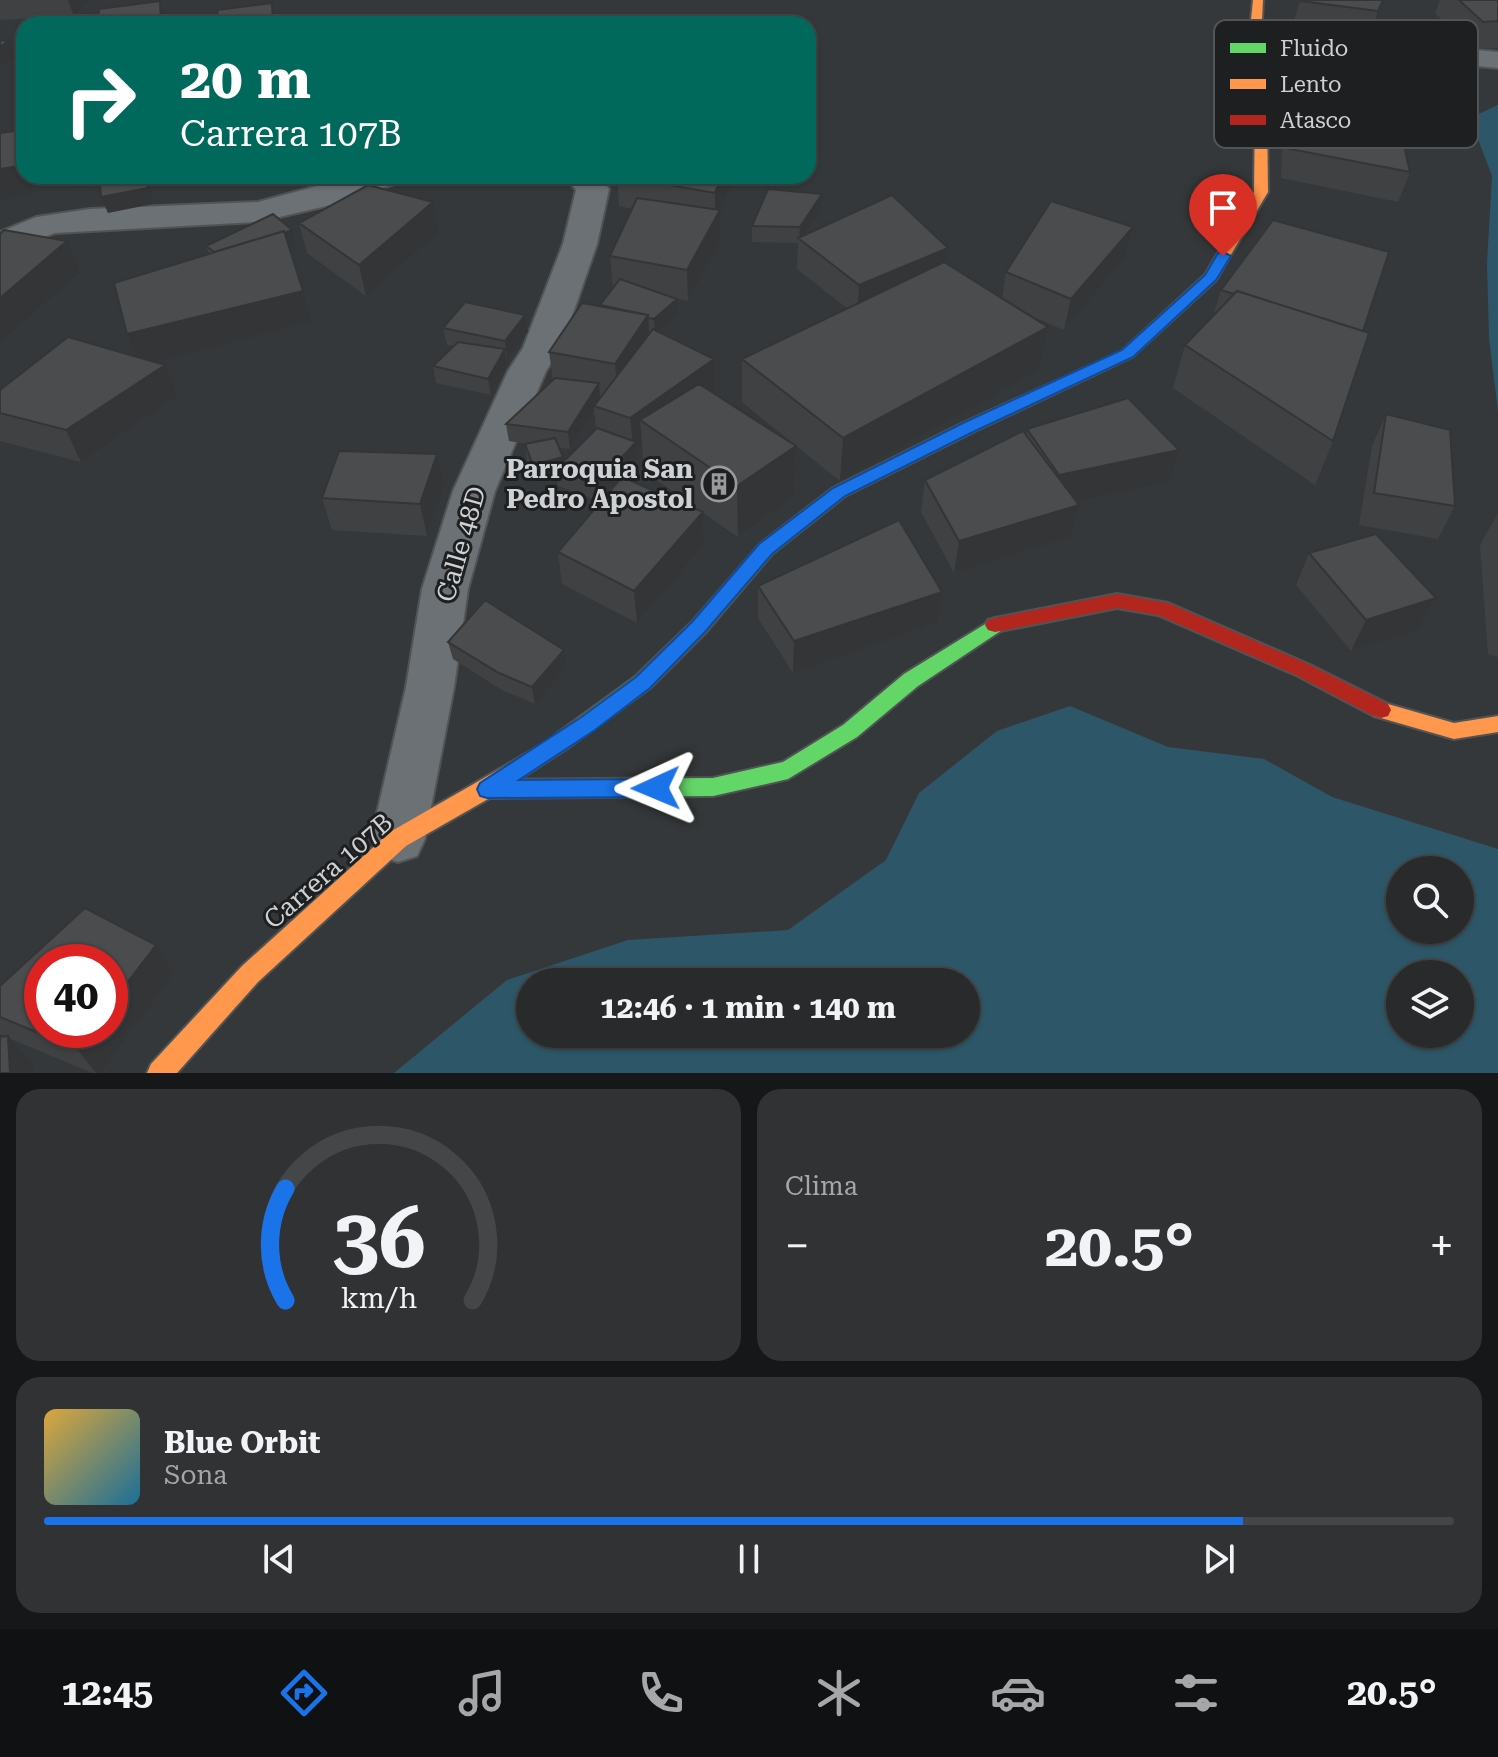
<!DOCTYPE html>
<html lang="es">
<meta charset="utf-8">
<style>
body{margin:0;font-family:"Roboto Serif",serif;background:#303234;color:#f1f3f6;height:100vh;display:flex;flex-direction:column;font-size:30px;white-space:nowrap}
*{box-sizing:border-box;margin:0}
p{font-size:26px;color:#a5a7a9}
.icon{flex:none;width:44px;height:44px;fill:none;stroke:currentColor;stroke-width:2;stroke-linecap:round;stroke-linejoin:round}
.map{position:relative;height:1073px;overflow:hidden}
.details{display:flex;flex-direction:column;gap:16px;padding:16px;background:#161718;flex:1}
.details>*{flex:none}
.hud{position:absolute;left:16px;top:16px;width:800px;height:168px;border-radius:24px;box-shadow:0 2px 6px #0004,0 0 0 2px #444648;background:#00695c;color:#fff;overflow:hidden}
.fabs{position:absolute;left:1386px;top:856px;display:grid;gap:16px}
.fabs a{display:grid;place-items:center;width:88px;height:88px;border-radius:50%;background:#282a2c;box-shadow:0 2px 6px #0004,0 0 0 2px #444648;font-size:40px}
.speed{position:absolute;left:24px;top:944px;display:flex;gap:16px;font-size:40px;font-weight:700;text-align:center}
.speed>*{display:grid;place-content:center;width:104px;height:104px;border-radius:50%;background:#282a2c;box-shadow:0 2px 6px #0004,0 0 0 2px #444648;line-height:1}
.speed .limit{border:12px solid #d22;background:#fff;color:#111}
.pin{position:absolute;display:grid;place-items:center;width:68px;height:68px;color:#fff;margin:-82px -34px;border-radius:50% 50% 50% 0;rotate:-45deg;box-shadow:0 0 8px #0007}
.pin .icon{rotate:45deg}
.me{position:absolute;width:88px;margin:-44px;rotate:269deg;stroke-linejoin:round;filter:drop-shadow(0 0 6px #0008)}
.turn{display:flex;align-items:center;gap:28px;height:168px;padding:0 32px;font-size:36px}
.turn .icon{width:104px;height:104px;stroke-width:2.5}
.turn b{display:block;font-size:56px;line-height:68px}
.big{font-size:60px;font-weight:700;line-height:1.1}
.details .card{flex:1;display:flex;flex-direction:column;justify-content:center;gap:12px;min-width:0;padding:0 28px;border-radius:24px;background:#303234}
.details .dial{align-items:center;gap:0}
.dial svg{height:208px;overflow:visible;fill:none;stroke:#444648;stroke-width:7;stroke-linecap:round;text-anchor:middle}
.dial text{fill:#f1f3f6;stroke:none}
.song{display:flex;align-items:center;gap:24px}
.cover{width:96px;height:96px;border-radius:12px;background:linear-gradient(135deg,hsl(40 70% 55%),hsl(200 70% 35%))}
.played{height:8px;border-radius:4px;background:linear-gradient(90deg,#1a73e8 85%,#444648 85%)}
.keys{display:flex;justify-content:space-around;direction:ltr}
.heat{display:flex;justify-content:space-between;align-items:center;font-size:44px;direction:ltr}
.details .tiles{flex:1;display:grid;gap:16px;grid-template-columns:1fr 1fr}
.card:last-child{grid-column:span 2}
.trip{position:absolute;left:516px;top:968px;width:464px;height:80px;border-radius:40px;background:#282a2c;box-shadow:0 2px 6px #0004,0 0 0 2px #444648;font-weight:700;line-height:80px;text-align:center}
.dock{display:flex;height:128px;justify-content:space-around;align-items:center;background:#101112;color:#a5a7a9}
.dock .icon{width:56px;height:56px}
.dock .current{color:#1a73e8}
.dock b{font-size:36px;color:#f1f3f6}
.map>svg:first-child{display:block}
</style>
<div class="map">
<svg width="1498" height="1073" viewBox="0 0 1498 1073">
<rect width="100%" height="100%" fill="#35383a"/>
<path fill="#2d5768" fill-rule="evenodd" d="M1498 105V411L1489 338 1487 263 1492 176 1470 118Z
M1070 706 1168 747 1264 759 1332 797 1498 849V1073H394L507 980 628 940 788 930 886 860 919 793 997 731ZM1400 870H1460V930H1400ZM1400 974H1460V1034H1400ZM530 982H966V1034H530Z"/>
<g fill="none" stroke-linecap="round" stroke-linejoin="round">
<g stroke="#515455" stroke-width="4">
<path id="street" d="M1392 42 1498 52V68L1392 58 1258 77 1248 74 1244 68 1248 62 1258 59Z
M354 176H402L397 183 335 204 258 222 55 233 0 254V232L36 217 90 209 258 202Z
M565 176H599L609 189 597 244 561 348 546 371 495 491 468 589 454 687 425 839 417 856 398 862 379 856 371 839 406 687 422 589 453 491 508 371 523 348 563 244 576 190Z"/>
</g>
<g stroke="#515455" stroke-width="4">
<path id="fast" d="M1127 349 1132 351 1135 354 1132 357 975 431 845 496 772 554 706 632 650 688 569 747 562 749 555 747 552 741 555 735 636 676 692 622 760 544 833 488 963 423Z
M995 618 1002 620 1005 625 1002 630 918 686 857 737 788 779 713 796 487 798 479 795 476 789 479 783 487 780 713 778 783 762 843 725 904 674Z"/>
</g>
<g stroke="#515455" stroke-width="4">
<path id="slow" d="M1253 0H1263L1261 40 1267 108 1268 192 1216 280 1132 357H1122L1119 354 1122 351 1205 275 1254 192 1255 108 1249 40Z
M1381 702 1454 723 1498 716V732L1454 739 1374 716 1371 710 1374 704Z
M562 733 569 735 572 741 569 747 495 795 406 846 258 982 177 1073H147L151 1064 242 966 390 832Z"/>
</g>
<g stroke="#515455" stroke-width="4">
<path id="jam" d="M1117 594 1168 603 1310 665 1388 704 1391 710 1388 716 1381 718 1374 716 1296 675 1158 615 1117 608 995 632 988 630 985 625 988 620 995 618Z"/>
</g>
<use href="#street" fill="#6b7174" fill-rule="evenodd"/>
<use href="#fast" fill="#63d668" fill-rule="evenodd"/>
<use href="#slow" fill="#ff974d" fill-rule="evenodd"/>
<use href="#jam" fill="#b3261e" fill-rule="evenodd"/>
</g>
<path fill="#404143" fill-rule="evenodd" d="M0 0H91L74 16 0 20Z
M1300 0H1384L1378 17 1369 38 1292 28Z
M1440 0H1498V48L1472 49 1435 13Z
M1300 91 1359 119 1410 172 1398 202 1281 178 1282 140 1291 111H1294Z
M617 176 734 180 720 211 721 241 688 301 677 299 678 315 660 332 714 359V391L712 392 796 446 742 402V359L848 309 797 269 798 243 752 242V226L821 210 804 235 946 264 1002 299 1006 272 1133 227 1126 257 1064 330 1026 314 1048 327 1040 370 840 481 796 446 794 497 738 537 703 513 704 545 637 623 562 584 558 552 702 512 644 471 642 443 636 447 637 459 599 501 558 486 557 477 536 482 527 461 525 444H527L509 441 506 424 553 380 549 352 600 306 613 287 610 256 632 209 619 206ZM594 410 596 429 564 461 559 448 570 449Z
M299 223 439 232 366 296 307 253Z
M206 246H296L290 249 312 322 154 362 177 397 81 462 0 441V390L136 357 209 254Z
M1221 290 1363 331 1333 441 1315 485 1173 388 1185 345 1213 316Z
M525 315 528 332 507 358H506L507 366 491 395 436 383 433 366 454 346 447 345 443 328Z
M1386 414 1455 506 1438 539 1359 525 1372 446Z
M1027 429 1179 450 1169 482 1076 502 1071 537 954 573 921 512 925 480 1026 435Z
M444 486 427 536 332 530 322 498Z
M1498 513V657L1488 654 1480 545Z
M1309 553 1436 598 1418 630 1351 651 1296 585Z
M758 586 937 623 793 673 758 618Z
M448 642 564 650 567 667 535 704 502 690 453 659Z
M156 945 174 974 101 1073H92L11 1039 33 1063V1073H0L4 1036 0 1034V986Z"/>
<path fill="#343537" d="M68 0H91L74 16Z
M1383 0H1384L1378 17 1369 38 1378 11Z
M160 1 167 24H161Z
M272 3 275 17 276 24H273Z
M8 41 14 56 0 67V47Z
M22 130 24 133V176H33L32 195 0 201V169Z
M74 176H123L78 188Z
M145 176 151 190 153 204 108 213 101 197Z
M722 176H734V180L720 211 721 241 688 301 687 270 715 220V193Z
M822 194 821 210 801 240 799 239 800 227Z
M433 202 439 232 366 296 359 265Z
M1133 227 1126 257 1064 330 1071 299Z
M292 230 296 246 229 276 223 260Z
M67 241 80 272 0 342V298Z
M948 248 944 279 857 316 859 285Z
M303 291 312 322 140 366 127 334Z
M677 299 678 315 655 336 654 319Z
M525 315 528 332 507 358 505 341Z
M648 315 650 347 618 396 615 364Z
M1048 327 1040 370 840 481 843 438Z
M505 349 507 366 491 395 488 379Z
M714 359V391L658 432 640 420 642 443 636 447 637 459 599 501 597 484 633 446 630 418Z
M165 365 177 397 81 462 66 430Z
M599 383 600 400 594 406V410L570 449 568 432Z
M796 446 794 497 738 537 737 486Z
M1179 450 1169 482 1052 507 1059 475Z
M437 454 444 486 427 536 420 504Z
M563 457 565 472 556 469 557 477 536 482 533 465Z
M1079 505 1071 537 954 573 959 541Z
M703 512 704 545 637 623 634 591Z
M942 592 937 623 793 673 794 641Z
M1436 598 1418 630 1351 651 1366 620Z
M564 650 567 667 535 704 532 687Z
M156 945 174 974 101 1073H96L77 1049 91 1030H110V1005Z
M8 1036 33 1063V1073H10Z"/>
<path fill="#4a4c4e" stroke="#343537" stroke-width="2" d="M1301 0H1383L1378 11 1301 1Z
M1459 0H1498V21L1483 22Z
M160 1 161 24H98L99 9Z
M272 3 273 24H220L217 10Z
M0 40 8 41 0 47Z
M1291 111 1399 124 1410 172 1290 149Z
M22 130 19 166 0 169V133Z
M138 176H145L148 188 101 197 100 184Z
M617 176H722L715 193Z
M368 185 433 202 359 265 299 223Z
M768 189 822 194 800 227 752 226Z
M892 195 948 248 859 285 798 238Z
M637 198 720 210 687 270 610 256Z
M1051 201 1133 227 1071 299 1006 272Z
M273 214 292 230 285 233 284 231 214 252 206 246Z
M1273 220 1389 252 1363 331 1237 291 1234 294 1221 290Z
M4 230 67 241 0 298V234Z
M284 231 303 291 127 334 114 283Z
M944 262 1048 327 843 438 742 359Z
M620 279 677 299 654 319 648 318V315L600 305Z
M1237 291 1369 333 1333 441 1185 345Z
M465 302 525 315 505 341 443 328Z
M582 303 648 315 615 364 549 352Z
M653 329 714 359 630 418 594 406Z
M68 337 165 365 66 430 0 413V390Z
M458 342 505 349 488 379 433 366Z
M555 378 599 383 568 432 506 424Z
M699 384 796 446 737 486 640 420Z
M1128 398 1179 450 1059 475 1027 429Z
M1386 414 1450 430 1455 506 1374 493Z
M597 428 636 442 597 484 556 469Z
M1023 431 1079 505 959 541 925 480Z
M555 438 563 457 533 465 525 444Z
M339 451 437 454 420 504 322 498Z
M622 477 703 512 634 591 558 552Z
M899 520 942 592 794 641 758 586Z
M1376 534 1436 598 1366 620 1309 553Z
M485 600 564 650 532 687 499 673 448 642Z
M85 908 156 945 110 1005V962H42V1030H91L77 1049 0 1017V986Z
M8 1036 10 1073H0V1037Z"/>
<path fill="#1a73e8" stroke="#114b97" stroke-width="2" d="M1223 252 1231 256 1216 280 1133 357 975 431 845 496 772 554 705 632 650 688 595 730 519 780 656 779 664 781 667 788 664 794 656 797 487 798 480 796 477 789 480 783 580 718 636 677 692 622 759 544 833 488 963 423 1122 350 1205 275 1218 253Z"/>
<defs>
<g id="building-ring" transform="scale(1.8)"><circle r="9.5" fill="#1d1f20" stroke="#989b9d" stroke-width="1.5"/><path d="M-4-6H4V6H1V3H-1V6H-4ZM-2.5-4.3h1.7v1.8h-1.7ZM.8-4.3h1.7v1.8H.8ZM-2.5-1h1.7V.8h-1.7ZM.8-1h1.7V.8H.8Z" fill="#989b9d"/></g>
</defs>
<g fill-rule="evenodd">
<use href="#building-ring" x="719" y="484"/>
</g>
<g text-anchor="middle" stroke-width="6" stroke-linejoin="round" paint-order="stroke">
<g font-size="26" font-weight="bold" fill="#ced1d3" stroke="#1d1f20" text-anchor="end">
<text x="693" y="478">Parroquia San<tspan x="693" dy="30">Pedro Apostol</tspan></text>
</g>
<g font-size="26" fill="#ced1d3" stroke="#1d1f20">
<text transform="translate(461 544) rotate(-74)" y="9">Calle 48D</text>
<text transform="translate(328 871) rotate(-41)" y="9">Carrera 107B</text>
</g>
</g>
<rect x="1214" y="20" width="264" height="128" rx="12" fill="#1d1f20" stroke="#525456" stroke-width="2"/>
<rect x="1230" y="43" width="36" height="10" fill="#63d668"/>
<rect x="1230" y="79" width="36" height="10" fill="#ff974d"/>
<rect x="1230" y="115" width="36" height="10" fill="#b3261e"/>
<g font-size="22" fill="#ced1d3">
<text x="1280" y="56">Fluido</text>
<text x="1280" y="92">Lento</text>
<text x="1280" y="128">Atasco</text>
</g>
</svg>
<div class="fabs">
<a><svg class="icon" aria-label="search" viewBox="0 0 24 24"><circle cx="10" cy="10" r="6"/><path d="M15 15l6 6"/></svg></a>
<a><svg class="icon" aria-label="layers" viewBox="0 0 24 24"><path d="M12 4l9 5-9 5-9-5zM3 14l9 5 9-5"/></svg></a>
</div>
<div class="speed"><div class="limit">40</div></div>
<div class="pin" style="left:1223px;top:256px;background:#d93025"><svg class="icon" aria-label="arrive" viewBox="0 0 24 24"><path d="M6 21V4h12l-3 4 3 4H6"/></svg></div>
<svg class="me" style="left:656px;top:788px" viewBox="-20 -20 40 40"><path d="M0-17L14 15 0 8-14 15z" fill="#1a73e8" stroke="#fff" stroke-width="4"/></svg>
<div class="trip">12:46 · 1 min · 140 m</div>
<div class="hud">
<div class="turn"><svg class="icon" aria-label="right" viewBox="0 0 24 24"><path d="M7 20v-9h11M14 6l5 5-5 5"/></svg><div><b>20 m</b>Carrera 107B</div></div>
</div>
</div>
<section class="details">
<div class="tiles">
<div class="card dial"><svg viewBox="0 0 100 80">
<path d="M14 69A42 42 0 1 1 86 69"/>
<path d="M14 69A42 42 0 0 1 14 26" stroke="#1a73e8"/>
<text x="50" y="56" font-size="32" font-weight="700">36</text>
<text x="50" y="72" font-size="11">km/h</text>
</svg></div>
<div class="card"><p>Clima</p>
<div class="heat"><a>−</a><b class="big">20.5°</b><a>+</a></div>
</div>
<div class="card">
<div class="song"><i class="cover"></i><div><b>Blue Orbit</b><p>Sona</p></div></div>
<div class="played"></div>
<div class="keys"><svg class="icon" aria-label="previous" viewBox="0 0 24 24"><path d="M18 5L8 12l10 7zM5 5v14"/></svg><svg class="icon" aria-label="pause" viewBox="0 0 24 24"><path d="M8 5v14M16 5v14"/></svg><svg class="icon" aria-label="next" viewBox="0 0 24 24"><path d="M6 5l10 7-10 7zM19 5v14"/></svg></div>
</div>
</div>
</section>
<nav class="dock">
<b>12:45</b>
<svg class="icon current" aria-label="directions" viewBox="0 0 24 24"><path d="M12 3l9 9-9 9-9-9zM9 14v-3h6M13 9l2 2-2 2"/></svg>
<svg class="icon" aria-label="music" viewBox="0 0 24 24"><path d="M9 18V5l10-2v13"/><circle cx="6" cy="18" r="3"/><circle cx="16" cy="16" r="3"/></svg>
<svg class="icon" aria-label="phone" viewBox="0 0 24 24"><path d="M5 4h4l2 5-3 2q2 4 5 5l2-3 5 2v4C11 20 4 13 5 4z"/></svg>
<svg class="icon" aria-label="climate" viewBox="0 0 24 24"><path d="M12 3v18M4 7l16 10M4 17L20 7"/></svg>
<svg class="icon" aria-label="car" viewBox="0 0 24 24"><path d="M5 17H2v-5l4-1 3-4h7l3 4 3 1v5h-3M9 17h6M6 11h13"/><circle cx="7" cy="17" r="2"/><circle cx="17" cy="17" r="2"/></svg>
<svg class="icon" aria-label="filters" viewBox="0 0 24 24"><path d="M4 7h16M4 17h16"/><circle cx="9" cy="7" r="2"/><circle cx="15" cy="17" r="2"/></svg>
<b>20.5°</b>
</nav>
